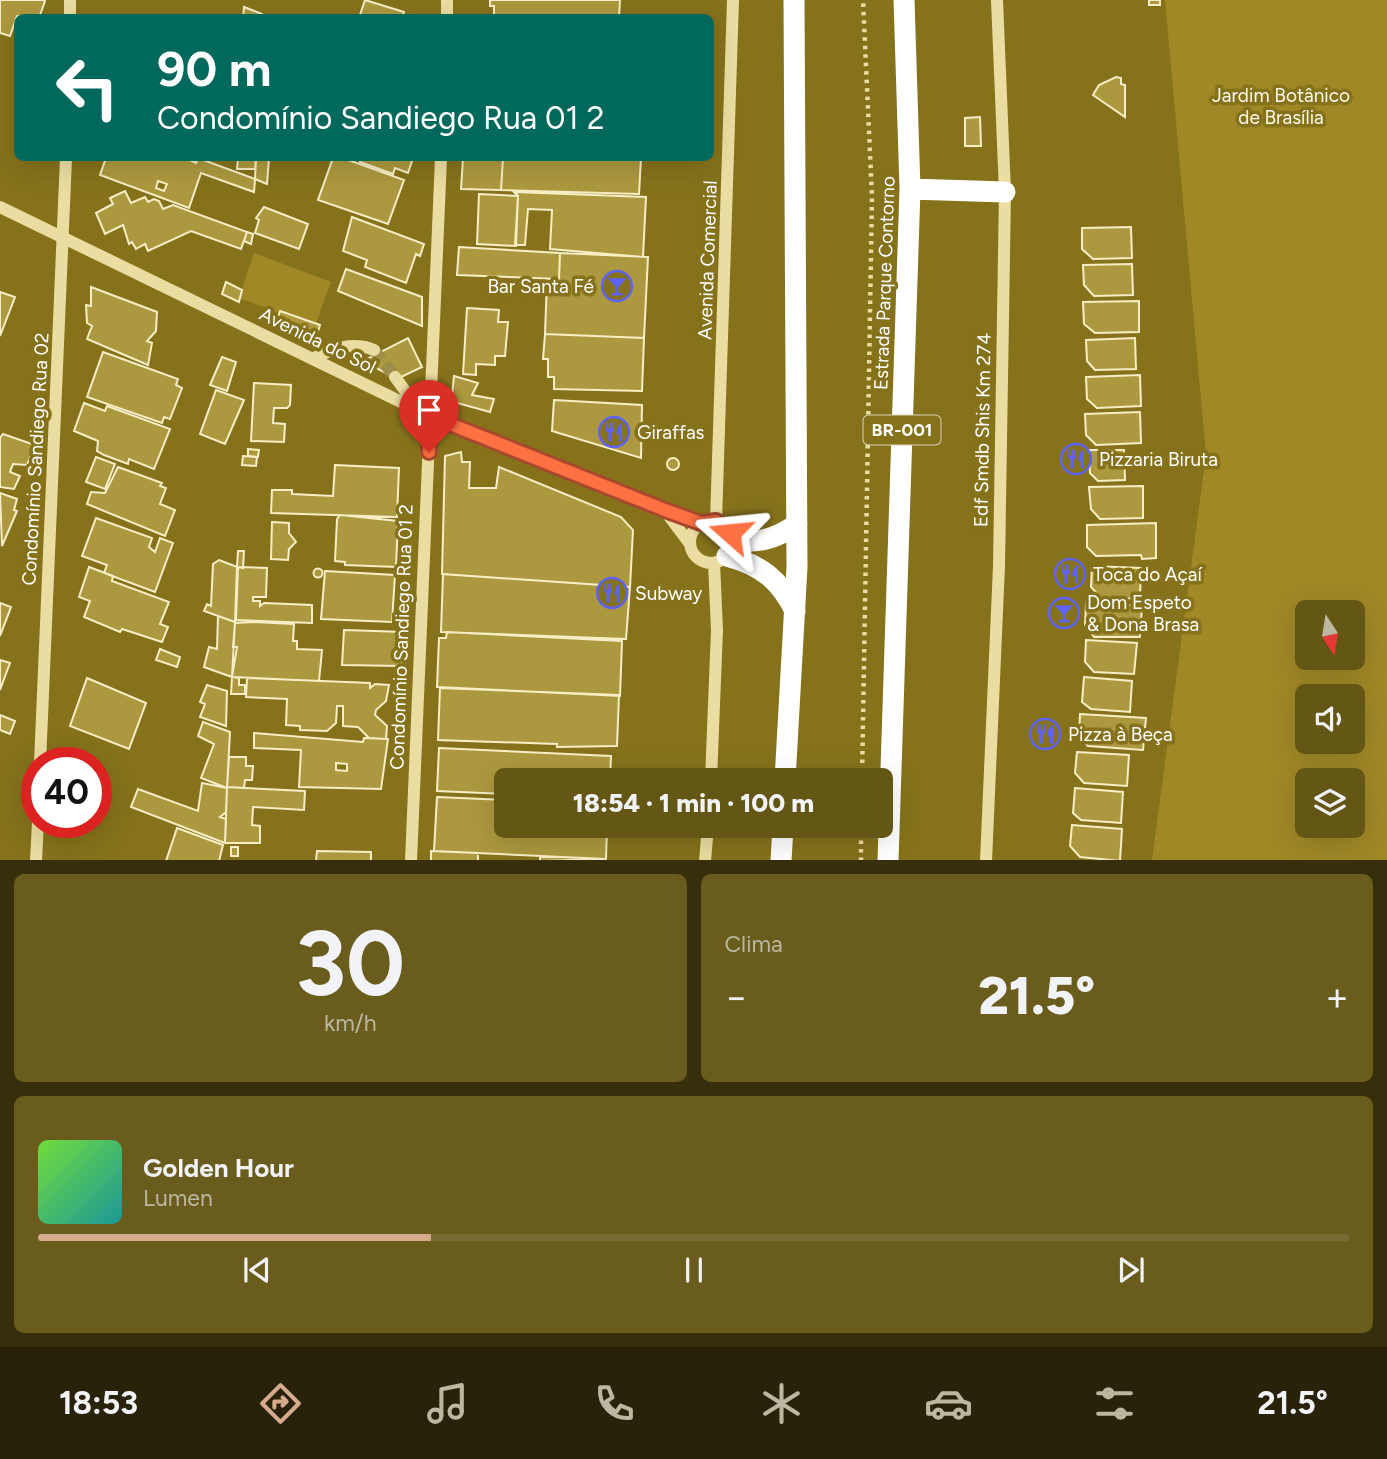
<!DOCTYPE html>
<html lang="pt">
<meta charset="utf-8">
<style>
body{margin:0;font-family:Figtree,sans-serif;background:#6a5c1d;color:#f1f3f6;height:100vh;display:flex;flex-direction:column;font-size:26px;white-space:nowrap}
*{box-sizing:border-box;margin:0}
p{font-size:23px;color:#bbb7a0}
.icon{flex:none;width:38px;height:38px;fill:none;stroke:currentColor;stroke-width:2;stroke-linecap:round;stroke-linejoin:round}
.map{position:relative;height:860px;overflow:hidden}
.details{display:flex;flex-direction:column;gap:14px;padding:14px;background:#372f0b;flex:1}
.details>*{flex:none}
.top-card{position:absolute;left:14px;top:14px;width:700px;height:147px;border-radius:10px;box-shadow:0 7px 28px #0002;background:#00695c;color:#fff;overflow:hidden}
.needle{width:46px;rotate:168deg}
.tools{position:absolute;left:1295px;top:600px;display:grid;gap:14px}
.tools a{display:grid;place-items:center;width:70px;height:70px;border-radius:10px;background:#645614;box-shadow:0 7px 28px #0002;font-size:35px}
.speed{position:absolute;left:21px;top:747px;display:flex;gap:14px;font-size:35px;font-weight:700;text-align:center}
.speed>*{display:grid;place-content:center;width:91px;height:91px;border-radius:50%;background:#645614;box-shadow:0 7px 28px #0002;line-height:1}
.speed .limit{border:10px solid #d22;background:#fff;color:#111}
.pin{position:absolute;display:grid;place-items:center;width:60px;height:60px;color:#fff;margin:-72px -30px;border-radius:50% 50% 50% 0;rotate:-45deg;box-shadow:0 0 7px #0007}
.pin .icon{rotate:45deg}
.me{position:absolute;width:77px;margin:-38px;rotate:288deg;stroke-linejoin:round;filter:drop-shadow(0 0 5px #0008)}
.turn{display:flex;align-items:center;gap:24px;height:147px;padding:0 28px;font-size:32px}
.turn .icon{width:91px;height:91px;stroke-width:2.5}
.turn b{display:block;font-size:49px;line-height:60px}
.big{font-size:52px;font-weight:800;line-height:1.1}
.details .tile{flex:1;display:flex;flex-direction:column;justify-content:center;gap:10px;min-width:0;padding:0 24px;border-radius:10px;background:#6a5c1d}
.details .dial{align-items:center;gap:0}
.dial b{font-size:91px;line-height:1}
.song{display:flex;align-items:center;gap:21px}
.cover{width:84px;height:84px;border-radius:10px;background:linear-gradient(135deg,hsl(100 70% 55%),hsl(180 70% 35%))}
.played{height:7px;border-radius:4px;background:linear-gradient(90deg,#d6ab8b 30%,#786c34 30%)}
.keys{display:flex;justify-content:space-around;direction:ltr}
.heat{display:flex;justify-content:space-between;align-items:center;font-size:38px;direction:ltr}
.details .tiles{flex:1;display:grid;gap:14px;grid-template-columns:1fr 1fr}
.tile:last-child{grid-column:span 2}
.trip{position:absolute;left:494px;top:768px;width:399px;height:70px;border-radius:10px;background:#645614;box-shadow:0 7px 28px #0002;font-weight:800;line-height:70px;text-align:center}
.tab-bar{display:flex;height:112px;justify-content:space-around;align-items:center;background:#282208;color:#bbb7a0}
.tab-bar .icon{width:49px;height:49px}
.tab-bar .on{color:#d6ab8b}
.tab-bar b{font-size:32px;color:#f1f3f6}
.map>svg:first-child{display:block}
</style>
<div class="map">
<svg width="1387" height="861" viewBox="0 0 1387 861">
<rect width="100%" height="100%" fill="#85721b"/>
<path fill="#a08827" fill-rule="evenodd" d="M1165 0H1387V860H1152L1206 455ZM1307 612H1353V658H1307ZM1307 696H1353V742H1307ZM1307 780H1353V826H1307Z
M254 253 331 282 315 326 239 298Z"/>
<path fill="#ac983e" stroke="#f8eec6" stroke-width="2" fill-rule="evenodd" d="M0 0H43L45 1 39 18 17 16 10 36 0 33Z
M365 0 404 12 403 15 409 17 410 15 419 18H359Z
M490 0H620L619 18H494V6H490Z
M1149 0H1160V5H1149Z
M244 7 262 14V18H243Z
M1116 77 1121 78V84L1125 85V117L1093 95 1099 85Z
M980 117 981 146H965V118Z
M106 158H186L196 163 198 158 255 179 254 192 201 173 189 208 100 175ZM158 181 167 184 164 191 156 188Z
M238 158H256L255 169H237Z
M256 158H269L267 184 255 179Z
M333 158H343L404 180 388 224 318 200Z
M357 158H413L408 173 395 168 393 174 360 162 361 159Z
M463 158H503L501 190 461 189Z
M503 158H641L639 194 501 190Z
M125 191 131 203 145 197 148 202 154 199 159 201 163 209 173 205 247 232 241 249 191 231 148 251 145 244 136 249 132 242 129 244 123 225 105 234 96 213 113 204 110 198Z
M514 192 646 197 643 257 550 249 552 210 528 209 525 245H515L518 196Z
M479 194 518 196 516 246 477 244Z
M264 207 308 224 299 249 255 233 259 220 256 218Z
M352 217 424 244 420 256 416 254 406 283 365 267 367 260 343 251Z
M1131 227 1132 258 1093 259 1082 249V228Z
M247 232 253 234 251 244 244 241Z
M459 247 560 253 559 279 457 275Z
M560 253 648 257 644 338 545 334 547 280H559Z
M1132 264 1133 295 1094 296 1084 285 1083 265Z
M346 269 422 297V326L338 291Z
M226 282 242 290 239 302 222 294Z
M91 287 157 312 156 331 147 341 152 343 148 365 87 339 92 326 87 323 86 305 91 306Z
M0 292 15 297 0 336Z
M1139 301V332L1095 333 1084 324 1083 302Z
M467 308 499 310 498 322H508L505 356H495V365L476 364V375L463 374Z
M280 311 320 325 317 335 277 320Z
M545 334 644 338 642 391 554 389V377H548V359H543Z
M408 338 422 367 397 379 363 361Z
M1135 338 1136 369 1095 370 1087 361 1086 340Z
M103 352 178 379 176 385 182 388 170 419 164 417 162 423 87 397Z
M222 357 236 362 227 391 210 385Z
M1140 375 1141 406 1097 408 1087 399 1086 377Z
M454 376 478 383 472 395 494 399 490 412 457 403 452 396Z
M254 383 291 385 290 405 287 408H274L273 423 285 424 284 442 251 441Z
M216 390 244 400 225 444 200 434Z
M554 400 642 405 641 458 552 431Z
M84 403 105 411 107 406 170 429 154 469 129 459 128 464 104 455 97 451 98 441 74 431Z
M1140 412 1141 443 1096 445 1086 435 1085 414Z
M3 434 35 445 27 465 13 464 10 472 20 476 14 489 0 487V438Z
M248 449 259 450 258 457 248 456Z
M1089 450H1124L1125 480 1098 481 1090 473Z
M461 452 462 462H470L469 488H496L499 467 621 517 633 530 630 587 442 574 445 456Z
M243 456 257 457 256 466 242 465Z
M96 457 115 464 105 489 86 482Z
M667 464a6 6 0 1 1 12 0a6 6 0 1 1-12 0Z
M335 465 399 468 397 517 271 513 272 490H292V494L333 496Z
M118 467 162 483 160 486 166 488 160 504 175 510 165 536 87 504 91 492 105 493Z
M1143 486V518L1100 519 1091 509 1089 487Z
M0 493 17 499 14 510 17 511 2 546Z
M340 515 398 521 396 567 345 565V562L335 561 337 519Z
M96 518 152 538 149 547 155 552 160 538 173 543 155 592 104 573 107 565 82 556Z
M272 522 289 523V533L296 542 289 549 288 560 271 559Z
M1156 523V558L1142 559 1141 555 1096 556 1087 547V525Z
M238 551H244L243 568 237 567Z
M219 560 237 567 235 622 204 611 207 604 211 606 213 564Z
M1092 566 1141 568 1140 599 1100 597 1091 587Z
M89 567 113 576 112 581 169 602 160 624 168 627 162 642 122 629 120 632 84 617 90 601 79 597Z
M238 567 267 568 266 597H253V601H260V606L264 603 312 605V623L236 620Z
M313.5 573a4.5 4.5 0 1 1 9 0a4.5 4.5 0 1 1-9 0Z
M325 571 395 575 392 622 321 619Z
M443 574 630 587 626 639 441 632Z
M1086 602 1142 606 1140 637H1094L1085 625Z
M0 603 11 607 0 636Z
M218 616 235 622 232 677 204 667 209 647 217 649Z
M253 622 294 624 293 641H297V649L322 650 319 681 232 677 237 647H233L235 623Z
M344 630 404 632 402 666 342 665Z
M447 632 622 641 620 696 437 687 439 638H446Z
M1086 640 1137 643 1134 674 1094 672 1085 662Z
M160 649 180 657 177 667 156 660Z
M0 660 10 663 0 690Z
M232 677 239 678V685H245V694H231Z
M1084 677 1132 681 1130 712 1091 709 1082 702Z
M87 678 146 703 129 749 70 726Z
M247 678 370 683V688L375 684 389 685 386 701 376 710 375 715 387 726 386 739 369 738 358 727 343 726V706H337L336 723 327 731 300 730V726L286 725 287 699 246 697Z
M207 685 227 691 226 726 200 717 205 704 200 702Z
M440 688 619 695 617 746 557 747V744L438 740Z
M1080 714 1146 718 1143 750 1088 746 1079 737Z
M0 715 15 721 10 734 0 730Z
M203 722 230 732 227 788 201 778 214 744 198 736Z
M254 733 363 742 364 738 388 739 381 789 299 787 301 750 254 748ZM336 763 347 764V771L336 770Z
M439 748 611 756 610 780H506V794L437 791Z
M1077 752 1129 755 1127 786 1084 783 1075 773Z
M229 757H246V766H253L252 780H245L244 788 227 787Z
M751 772 765 773V780H751Z
M202 783 227 788 226 812 220 817 226 819 225 843 131 807 138 789 198 811Z
M227 787 305 791 304 810 253 807 252 825 260 826V843H225Z
M1075 788 1123 792 1121 823 1081 820 1073 813Z
M437 797 506 800V826H607L606 859 434 851Z
M1072 825 1122 829 1120 861 1080 857 1070 846Z
M177 828 223 845 219 861H166Z
M231 847H238V856H231Z
M317 851 371 852V861H316Z
M431 851 478 853V861H431Z
M540 856 605 859 540 861Z"/>
<g fill="none" stroke-linecap="round" stroke-linejoin="round">
<path stroke="#9d8e49" stroke-width="12" stroke-dasharray="12 6" stroke-linecap="butt" d="M374 350 395 377"/>
<path stroke="#ebdda1" stroke-width="4.5" stroke-dasharray="3.5 5" stroke-linecap="butt" d="M862 780 872 197 863 0
M861 861V826"/>
<path stroke="#ebdda1" stroke-width="12" d="M70 18V0
M447 18V0
M0 207 430 416 701 523
M312 359C331 349 353 341 374 350
M395 377 417 407
M665 511 690 544
M716 521 733 0
M690 542a21 21 0 1 1 42 0a21 21 0 1 1-42 0Z
M40 763 66 158
M711 780 717 630 714 563
M36 861 38 822
M411 861 441 158
M705 861 708 826
M986 861 999 566 1005 192 997 0"/>
<path stroke="#fff" stroke-width="21" d="M910 189 1005 192
M732 540C757 544 776 539 797 524
M727 556C761 565 780 580 795 611
M785 780 797 567 794 0
M781 861 783 826
M888 861 910 189 904 0"/>
</g>
<g fill="none" stroke-linecap="round" stroke-linejoin="round">
<g stroke="#a6492c" stroke-width="18">
<path id="route" d="M429 452 430 416 665 510 701 523 716 521 730 533"/>
</g>
<use href="#route" stroke="#ff7043" stroke-width="12"/>
</g>
<defs>
<g id="bar-ring" transform="scale(1.575)"><circle r="9.5" fill="#85721b" stroke="#5e63fd" stroke-width="1.5"/><path d="M-6-5H6L.8 .8V4.5H3.5V6h-7V4.5H-.8V.8Z" fill="#5e63fd"/></g>
<g id="restaurant-ring" transform="scale(1.575)"><circle r="9.5" fill="#85721b" stroke="#5e63fd" stroke-width="1.5"/><path d="M-5-6h1v4h1v-4h1v4h1v-4h1v5L-1.5 .5V6h-2V.5L-5-1ZM5-6V6H3V1.5H1.5Q1.5-4 5-6Z" fill="#5e63fd"/></g>
</defs>
<g fill-rule="evenodd">
<use href="#bar-ring" x="617" y="286"/>
<use href="#restaurant-ring" x="614" y="432"/>
<use href="#restaurant-ring" x="1076" y="459"/>
<use href="#restaurant-ring" x="1070" y="574"/>
<use href="#restaurant-ring" x="612" y="593"/>
<use href="#bar-ring" x="1064" y="613"/>
<use href="#restaurant-ring" x="1045" y="734"/>
</g>
<g text-anchor="middle" stroke-width="7" stroke-linejoin="round" paint-order="stroke">
<rect fill="#85721b" stroke="#dad5bb" stroke-width="2" x="863.5" y="415.5" width="77" height="29" rx="5"/>
<g font-size="18" font-weight="bold" fill="#fff">
<text x="902" y="436">BR-001</text>
</g>
<g font-size="19" fill="#fdf9eb" stroke="#85721b">
<text x="1281" y="102">Jardim Botânico<tspan x="1281" dy="22">de Brasília</tspan></text>
</g>
<g font-size="19" fill="#fff" stroke="#85721b">
<text transform="translate(707 260) rotate(-88)" y="7">Avenida Comercial</text>
<text transform="translate(884 283) rotate(-88)" y="7">Estrada Parque Contorno</text>
<text transform="translate(318 340) rotate(26)" y="7">Avenida do Sol</text>
<text transform="translate(982 430) rotate(-89)" y="7">Edf Smdb Shis Km 274</text>
<text transform="translate(35 459) rotate(-87)" y="7">Condomínio Sandiego Rua 02</text>
<text transform="translate(401 637) rotate(-88)" y="7">Condomínio Sandiego Rua 01 2</text>
</g>
<g font-size="19" fill="#fff" stroke="#85721b" text-anchor="start">
<text x="594" y="293" text-anchor="end">Bar Santa Fé</text>
<text x="637" y="439">Giraffas</text>
<text x="1099" y="466">Pizzaria Biruta</text>
<text x="1093" y="581">Toca do Açaí</text>
<text x="635" y="600">Subway</text>
<text x="1087" y="609">Dom Espeto<tspan x="1087" dy="22">&amp; Dona Brasa</tspan></text>
<text x="1068" y="741">Pizza à Beça</text>
</g>
</g>
</svg>
<div class="tools">
<a><svg class="needle" viewBox="-14 -14 28 28"><path d="M0-13l5 13h-10z" fill="#e53935"/><path d="M0 13l5-13h-10z" fill="#bbb7a0"/></svg></a>
<a><svg class="icon" aria-label="sound" viewBox="0 0 24 24"><path d="M4 9h4l5-4v14l-5-4H4zM17 9q2 3 0 6"/></svg></a>
<a><svg class="icon" aria-label="layers" viewBox="0 0 24 24"><path d="M12 4l9 5-9 5-9-5zM3 14l9 5 9-5"/></svg></a>
</div>
<div class="speed"><div class="limit">40</div></div>
<div class="pin" style="left:429px;top:452px;background:#d93025"><svg class="icon" aria-label="arrive" viewBox="0 0 24 24"><path d="M6 21V4h12l-3 4 3 4H6"/></svg></div>
<svg class="me" style="left:730px;top:533px" viewBox="-20 -20 40 40"><path d="M0-17L14 15 0 8-14 15z" fill="#ff7043" stroke="#fff" stroke-width="4"/></svg>
<div class="trip">18:54 · 1 min · 100 m</div>
<div class="top-card">
<div class="turn"><svg class="icon" aria-label="left" viewBox="0 0 24 24"><path d="M17 20v-9H6M10 6l-5 5 5 5"/></svg><div><b>90 m</b>Condomínio Sandiego Rua 01 2</div></div>
</div>
</div>
<section class="details">
<div class="tiles">
<div class="tile dial"><b>30</b><p>km/h</p></div>
<div class="tile"><p>Clima</p>
<div class="heat"><a>−</a><b class="big">21.5°</b><a>+</a></div>
</div>
<div class="tile">
<div class="song"><i class="cover"></i><div><b>Golden Hour</b><p>Lumen</p></div></div>
<div class="played"></div>
<div class="keys"><svg class="icon" aria-label="previous" viewBox="0 0 24 24"><path d="M18 5L8 12l10 7zM5 5v14"/></svg><svg class="icon" aria-label="pause" viewBox="0 0 24 24"><path d="M8 5v14M16 5v14"/></svg><svg class="icon" aria-label="next" viewBox="0 0 24 24"><path d="M6 5l10 7-10 7zM19 5v14"/></svg></div>
</div>
</div>
</section>
<nav class="tab-bar">
<b>18:53</b>
<svg class="icon on" aria-label="directions" viewBox="0 0 24 24"><path d="M12 3l9 9-9 9-9-9zM9 14v-3h6M13 9l2 2-2 2"/></svg>
<svg class="icon" aria-label="music" viewBox="0 0 24 24"><path d="M9 18V5l10-2v13"/><circle cx="6" cy="18" r="3"/><circle cx="16" cy="16" r="3"/></svg>
<svg class="icon" aria-label="phone" viewBox="0 0 24 24"><path d="M5 4h4l2 5-3 2q2 4 5 5l2-3 5 2v4C11 20 4 13 5 4z"/></svg>
<svg class="icon" aria-label="climate" viewBox="0 0 24 24"><path d="M12 3v18M4 7l16 10M4 17L20 7"/></svg>
<svg class="icon" aria-label="car" viewBox="0 0 24 24"><path d="M5 17H2v-5l4-1 3-4h7l3 4 3 1v5h-3M9 17h6M6 11h13"/><circle cx="7" cy="17" r="2"/><circle cx="17" cy="17" r="2"/></svg>
<svg class="icon" aria-label="filters" viewBox="0 0 24 24"><path d="M4 7h16M4 17h16"/><circle cx="9" cy="7" r="2"/><circle cx="15" cy="17" r="2"/></svg>
<b>21.5°</b>
</nav>
